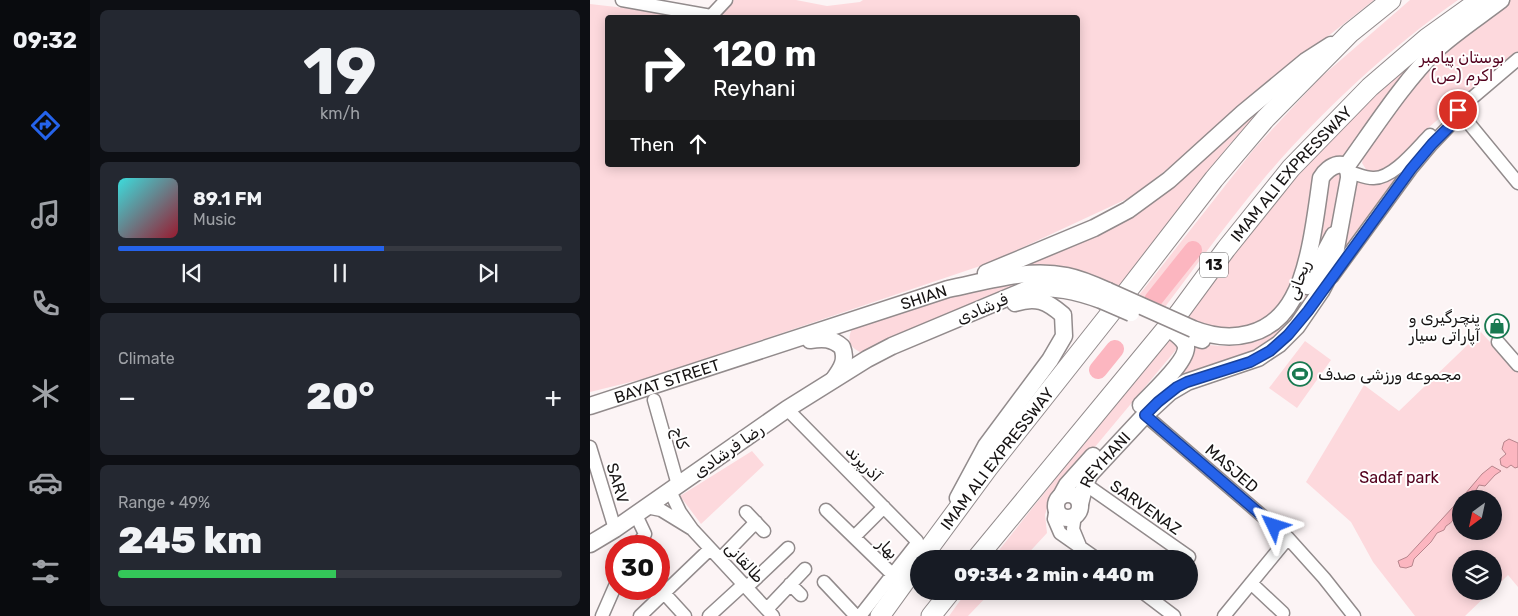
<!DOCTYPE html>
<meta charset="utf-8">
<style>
body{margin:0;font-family:Rubik,Vazirmatn,sans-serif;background:#242831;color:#f1f3f6;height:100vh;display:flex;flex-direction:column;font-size:19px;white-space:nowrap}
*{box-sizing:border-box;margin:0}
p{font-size:16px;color:#9ea1a6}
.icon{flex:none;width:28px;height:28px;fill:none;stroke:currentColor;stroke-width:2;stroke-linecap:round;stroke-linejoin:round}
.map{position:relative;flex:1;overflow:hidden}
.sheet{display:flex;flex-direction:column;gap:10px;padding:10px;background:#0d0f14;width:500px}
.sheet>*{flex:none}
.banner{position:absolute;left:15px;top:15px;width:475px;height:152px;border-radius:5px;box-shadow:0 2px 12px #0003;background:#202124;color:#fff;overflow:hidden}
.needle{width:32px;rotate:213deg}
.tools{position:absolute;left:862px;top:490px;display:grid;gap:10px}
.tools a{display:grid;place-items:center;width:50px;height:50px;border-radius:50%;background:#171b24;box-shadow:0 2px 12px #0003;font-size:25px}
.speed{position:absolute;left:15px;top:535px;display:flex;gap:10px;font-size:25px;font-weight:700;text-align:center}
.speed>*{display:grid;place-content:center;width:65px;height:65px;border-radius:50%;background:#171b24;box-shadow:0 2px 12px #0003;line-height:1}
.speed .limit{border:8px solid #d22;background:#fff;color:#111}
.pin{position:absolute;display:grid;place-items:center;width:42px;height:42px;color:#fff;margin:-21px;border:2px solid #fff;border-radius:50%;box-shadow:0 1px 5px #0007}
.me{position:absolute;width:55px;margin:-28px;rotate:311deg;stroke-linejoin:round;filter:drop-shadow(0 0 4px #0008)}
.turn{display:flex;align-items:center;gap:18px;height:105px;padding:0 25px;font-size:22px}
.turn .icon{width:65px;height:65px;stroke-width:2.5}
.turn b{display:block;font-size:35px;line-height:42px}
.then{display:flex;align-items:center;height:48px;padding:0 25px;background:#0003;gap:10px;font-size:19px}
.big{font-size:38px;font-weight:800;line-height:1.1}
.sheet .widget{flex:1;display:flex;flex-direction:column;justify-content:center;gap:8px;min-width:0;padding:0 18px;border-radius:8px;background:#242831}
.sheet .dial{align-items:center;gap:0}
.dial b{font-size:65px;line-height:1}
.song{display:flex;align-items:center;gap:15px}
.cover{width:60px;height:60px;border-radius:8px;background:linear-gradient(135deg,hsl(180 70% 55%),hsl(350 70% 35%))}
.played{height:5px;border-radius:2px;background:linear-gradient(90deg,#2563eb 60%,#363941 60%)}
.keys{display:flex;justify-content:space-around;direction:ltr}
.heat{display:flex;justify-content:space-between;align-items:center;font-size:28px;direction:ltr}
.charge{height:8px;border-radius:4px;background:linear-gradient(90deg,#34c759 49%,#363941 0)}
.trip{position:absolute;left:320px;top:550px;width:288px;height:50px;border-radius:25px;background:#171b24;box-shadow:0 2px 12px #0003;font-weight:800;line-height:50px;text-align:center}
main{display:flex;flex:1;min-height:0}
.dock{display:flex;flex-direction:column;width:90px;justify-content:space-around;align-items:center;background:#090b0e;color:#9ea1a6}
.dock .icon{width:35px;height:35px}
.dock .current{color:#2563eb}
.dock b{font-size:22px;color:#f1f3f6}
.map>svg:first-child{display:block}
</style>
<main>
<nav class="dock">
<b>09:32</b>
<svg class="icon current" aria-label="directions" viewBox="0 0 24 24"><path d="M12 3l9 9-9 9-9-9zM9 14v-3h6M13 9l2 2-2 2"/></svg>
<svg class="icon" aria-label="music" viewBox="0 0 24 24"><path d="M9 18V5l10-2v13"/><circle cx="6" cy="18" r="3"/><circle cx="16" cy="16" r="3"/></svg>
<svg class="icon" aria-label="phone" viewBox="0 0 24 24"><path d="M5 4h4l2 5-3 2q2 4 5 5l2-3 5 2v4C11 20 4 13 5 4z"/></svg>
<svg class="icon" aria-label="climate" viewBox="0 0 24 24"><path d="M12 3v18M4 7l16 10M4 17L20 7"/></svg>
<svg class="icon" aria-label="car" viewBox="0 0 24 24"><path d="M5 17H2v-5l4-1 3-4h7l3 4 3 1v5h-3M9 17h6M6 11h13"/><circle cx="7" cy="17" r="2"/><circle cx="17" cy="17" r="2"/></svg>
<svg class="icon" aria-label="filters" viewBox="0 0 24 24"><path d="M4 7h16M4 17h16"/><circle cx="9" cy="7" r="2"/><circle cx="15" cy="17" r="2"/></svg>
</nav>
<section class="sheet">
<div class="widget dial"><b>19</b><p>km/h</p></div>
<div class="widget">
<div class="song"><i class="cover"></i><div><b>89.1 FM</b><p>Music</p></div></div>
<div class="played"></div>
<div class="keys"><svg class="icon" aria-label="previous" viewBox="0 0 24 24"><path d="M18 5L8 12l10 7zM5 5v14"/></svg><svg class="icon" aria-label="pause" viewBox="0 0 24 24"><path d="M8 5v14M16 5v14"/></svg><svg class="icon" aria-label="next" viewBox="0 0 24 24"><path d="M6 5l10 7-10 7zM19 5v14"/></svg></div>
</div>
<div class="widget"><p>Climate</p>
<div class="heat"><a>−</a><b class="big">20°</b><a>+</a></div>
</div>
<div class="widget"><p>Range · 49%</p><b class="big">245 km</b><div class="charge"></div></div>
</section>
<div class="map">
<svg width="928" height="616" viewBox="0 0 928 616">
<rect width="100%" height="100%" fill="#fcf4f5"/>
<path fill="#fdd9dd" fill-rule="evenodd" d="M144 0H206L237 6 270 2 273 0H784L709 59 601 151 541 197 399 263 65 376 0 392V4L113 17 18 18V165H488V18L126 17Z
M820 0H868C797 50 732 111 676 176 639 220 606 266 572 311L546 299 664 149 730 78Z
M918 0H928V51L838 128 795 172 785 173 777 171 772 163 775 151 841 61Z
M863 31 756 158 741 161 712 266 695 303 670 325 610 343C641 351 681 343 702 316 711 304 718 290 726 277L720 301 676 349 573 391 595 339 459 502 455 515 457 533 433 559H402L703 179 754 123 819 64Z
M720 63 639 145 529 290 424 268 488 240Z
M821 160 746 259 766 179Z
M746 172 750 173 752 176 743 225 728 258 724 245 736 179Z
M420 279 470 284 272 353C259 347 256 340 263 327L326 306Z
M891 332 928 373V587L918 575 904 589V559H871V591H901L875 616H825L783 562 761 522 716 482 774 385 809 411ZM871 499H904V531H871Z
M715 341 741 360 707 408 679 388Z
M162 451 174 465 111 524 90 496Z
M377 591H402L378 616H359Z"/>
<path fill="#fcb6c0" stroke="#b7858c" d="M919 439 928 443V467L925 468 921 465 917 468 911 465 910 459 916 454 912 449 914 442Z
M902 466 911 471 905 475 895 486 889 485 886 490 887 496 871 499V513C865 517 863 522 856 526L854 530 847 533 841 542 824 559 822 566 816 568 810 567 808 561 817 557 875 494 892 474Z"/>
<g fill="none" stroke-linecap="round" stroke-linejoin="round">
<path stroke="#fcb6c0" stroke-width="18" d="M563 300 603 250
M508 370 525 349"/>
<g stroke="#928b8c" stroke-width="15">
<path id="minor" d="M32 0 121 16 136 0
M868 110 928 183
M862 115 928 59
M759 172C767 174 775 178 783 178 803 179 827 148 840 135
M742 277 821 169 842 144 863 122 868 110
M908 342 928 365
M64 400 88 485
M197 409 327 541 325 546 270 616
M555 415 698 538 734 578 764 616
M0 447 25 529
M495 484 599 557
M56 507 71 510 102 529 90 512 80 491
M466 507 464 519 470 533 507 559
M236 510 302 574
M156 512 174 531
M46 515 55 534 47 546
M485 515 483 529 490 546
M102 529 183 616
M264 537 294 507
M130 559 166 522
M234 582 266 616
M661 583 693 613
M200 584 211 595
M157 587 198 548
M551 591 584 616
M74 593 95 616
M177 609 215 569
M12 616 26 584
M50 616 120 549
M119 616 154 584
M634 616 698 538"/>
</g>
<g stroke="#928b8c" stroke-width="19">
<g id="major">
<path d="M756 167C785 127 812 84 847 49 867 31 890 16 911 0"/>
<path d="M396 273 504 228 538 210 579 180 653 113 716 61 741 45"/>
<path d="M717 286 744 235"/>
<path d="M581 330 612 340"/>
<path d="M220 340C233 338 242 338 252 347 257 360 252 368 244 379"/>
<path d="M551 405C561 394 598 361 596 346 594 339 588 336 583 331"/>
<path id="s1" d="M0 406 358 289C398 281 436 268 477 276 492 279 505 285 518 291"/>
<circle cx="478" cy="506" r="12"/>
<path d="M471 496 477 485 503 456"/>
<path d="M368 498 396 446 460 360 474 336 473 315C457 301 446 296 425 303"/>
<path id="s2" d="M490 504 495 484 500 474 555 415 580 392 597 382 668 358 689 344 707 326 731 291 742 270 759 178C759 156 738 165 731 178 726 213 720 268 703 298 682 337 641 344 603 329"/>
<path d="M0 544 25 529 197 409 277 359 302 346 438 289C464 286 486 291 511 300"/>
</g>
</g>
<g stroke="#928b8c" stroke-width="21">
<g id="highway">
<path id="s3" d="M331 559 398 468 519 315 624 179 676 118 760 33 801 0"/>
<path id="s4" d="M386 559 589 313 636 249 701 168 780 87 837 38 890 0"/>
<path d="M290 616 329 562"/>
<path d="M341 616 361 591"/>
</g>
</g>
<use href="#minor" stroke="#fff" stroke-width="12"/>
<use href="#major" stroke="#fff" stroke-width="16"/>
<use href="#highway" stroke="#fff" stroke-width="19"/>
<g stroke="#928b8c" stroke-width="19" stroke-linecap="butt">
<path id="major-bridge" d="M518 291 603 329
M511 300 541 313"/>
</g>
<use href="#major-bridge" stroke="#fff" stroke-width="16"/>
</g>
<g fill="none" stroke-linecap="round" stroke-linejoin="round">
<g stroke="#184099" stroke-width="12">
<path id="route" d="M684 526 555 415 568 402 587 387 597 382 660 362 680 351 698 335 718 311 821 169 842 144 864 122 868 110"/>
</g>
<use href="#route" stroke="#2563eb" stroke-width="9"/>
</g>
<defs>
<g id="shop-ring" transform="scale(1.25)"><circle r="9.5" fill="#fff" stroke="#187950" stroke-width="1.5"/><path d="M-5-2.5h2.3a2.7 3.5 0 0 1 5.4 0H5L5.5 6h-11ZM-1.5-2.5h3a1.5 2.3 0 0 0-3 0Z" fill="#187950"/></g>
<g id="stadium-ring" transform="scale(1.25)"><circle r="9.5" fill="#fff" stroke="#187950" stroke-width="1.5"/><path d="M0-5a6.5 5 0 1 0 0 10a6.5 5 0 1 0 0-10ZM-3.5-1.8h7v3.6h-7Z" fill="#187950"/></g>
</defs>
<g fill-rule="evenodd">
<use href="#shop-ring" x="907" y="326"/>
<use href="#stadium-ring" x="710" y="374"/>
</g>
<g text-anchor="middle" stroke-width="4" stroke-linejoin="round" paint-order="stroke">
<rect fill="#fff" stroke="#5d5a5a" stroke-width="1" x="610" y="252.5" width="28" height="25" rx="4"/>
<g font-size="15" font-weight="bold" fill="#171414">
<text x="624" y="270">13</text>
</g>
<g font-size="16" fill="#53011d" stroke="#fff">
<text x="872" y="63">بوستان پیامبر<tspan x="872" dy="18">اکرم (ص)</tspan></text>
<text x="809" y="483">Sadaf park</text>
</g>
<g font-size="16" fill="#171414" stroke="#fff">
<text dy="6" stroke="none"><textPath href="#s4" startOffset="498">IMAM ALI EXPRESSWAY</textPath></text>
<text transform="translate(708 280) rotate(-70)" y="6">ریحانی</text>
<text dy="6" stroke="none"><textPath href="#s1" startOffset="351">SHIAN</textPath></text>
<text transform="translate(392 308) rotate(-23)" y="6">فرشادی</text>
<text dy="6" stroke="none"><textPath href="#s1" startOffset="81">BAYAT STREET</textPath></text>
<text transform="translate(91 438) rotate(74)" y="6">کاج</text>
<text transform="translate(138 450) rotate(-35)" y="6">رضا فرشادی</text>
<text dy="6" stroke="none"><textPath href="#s3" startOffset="126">IMAM ALI EXPRESSWAY</textPath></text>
<text dy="6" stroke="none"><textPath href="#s2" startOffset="52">REYHANI</textPath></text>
<text transform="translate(274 463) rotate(45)" y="6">آذرپرند</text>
<text transform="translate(642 468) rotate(41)" y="6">MASJED</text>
<text transform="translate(28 483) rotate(73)" y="6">SARV</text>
<text transform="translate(556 507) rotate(35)" y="6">SARVENAZ</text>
<text transform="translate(298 548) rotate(44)" y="6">بهار</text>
<text transform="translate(155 562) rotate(47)" y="6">طالقانی</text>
</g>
<g font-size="16" fill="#171414" stroke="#fff" text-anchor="end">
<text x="890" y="323">پنچرگیری و<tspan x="890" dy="18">آپاراتی سیار</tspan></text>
<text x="728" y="380" text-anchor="start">مجموعه ورزشی صدف</text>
</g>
</g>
</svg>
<div class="tools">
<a><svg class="needle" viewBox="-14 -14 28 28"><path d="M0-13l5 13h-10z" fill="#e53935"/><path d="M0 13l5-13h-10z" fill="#9ea1a6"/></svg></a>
<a><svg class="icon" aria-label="layers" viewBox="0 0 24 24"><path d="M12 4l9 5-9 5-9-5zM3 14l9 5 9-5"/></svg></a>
</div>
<div class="speed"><div class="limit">30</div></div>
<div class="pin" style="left:868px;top:110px;background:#d93025"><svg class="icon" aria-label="arrive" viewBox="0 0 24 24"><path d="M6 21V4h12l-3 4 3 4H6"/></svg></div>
<svg class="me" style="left:684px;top:526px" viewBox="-20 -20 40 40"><path d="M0-17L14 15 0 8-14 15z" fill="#2563eb" stroke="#fff" stroke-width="4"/></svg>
<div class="trip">09:34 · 2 min · 440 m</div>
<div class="banner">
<div class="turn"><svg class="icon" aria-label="right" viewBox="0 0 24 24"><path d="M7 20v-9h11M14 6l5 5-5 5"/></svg><div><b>120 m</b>Reyhani</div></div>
<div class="then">Then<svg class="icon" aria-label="ahead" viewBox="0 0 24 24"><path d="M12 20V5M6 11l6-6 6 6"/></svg></div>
</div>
</div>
</main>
